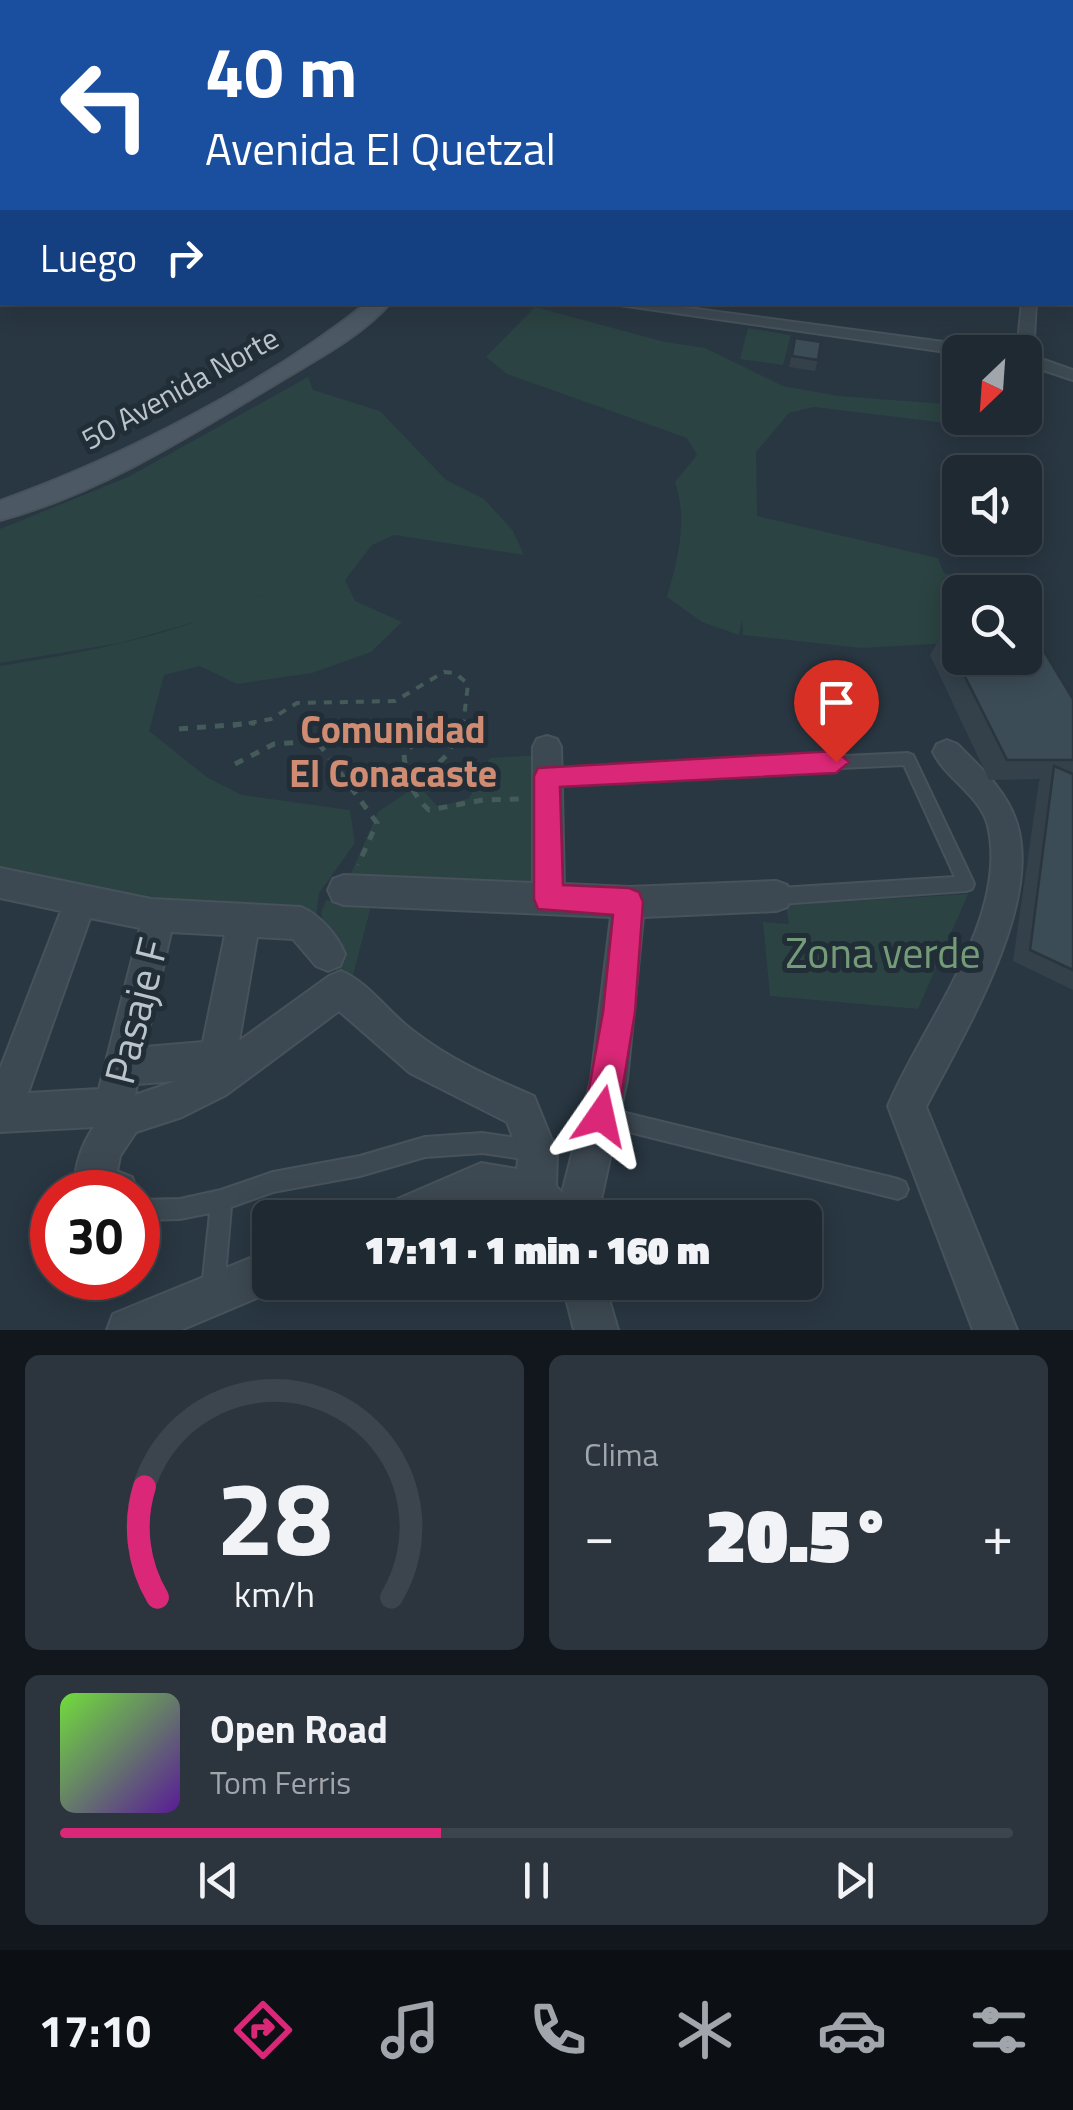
<!DOCTYPE html>
<html lang="es">
<meta charset="utf-8">
<style>
body{margin:0;font-family:"Titillium Web",sans-serif;background:#2c353e;color:#f1f3f6;height:100vh;display:flex;flex-direction:column;font-size:38px;white-space:nowrap}
*{box-sizing:border-box;margin:0}
p{font-size:32px;color:#a1a6ac}
.icon{flex:none;width:55px;height:55px;fill:none;stroke:currentColor;stroke-width:2;stroke-linecap:round;stroke-linejoin:round}
.map{position:relative;height:1330px;overflow:hidden}
.panel{display:flex;flex-direction:column;gap:25px;padding:25px;background:#11171c;flex:1}
.panel>*{flex:none}
.hud{position:absolute;left:0px;top:0px;width:1075px;height:305px;box-shadow:0 5px 25px #0003,0 0 0 2px #3c454d;background:#1a4fa0;color:#fff;overflow:hidden}
.needle{width:65px;rotate:205deg}
.tools{position:absolute;left:942px;top:335px;display:grid;gap:20px}
.tools a{display:grid;place-items:center;width:100px;height:100px;border-radius:15px;background:#1f2932;box-shadow:0 5px 25px #0003,0 0 0 2px #3c454d;font-size:50px}
.speed{position:absolute;left:30px;top:1170px;display:flex;gap:20px;font-size:50px;font-weight:700;text-align:center}
.speed>*{display:grid;place-content:center;width:130px;height:130px;border-radius:50%;background:#1f2932;box-shadow:0 5px 25px #0003,0 0 0 2px #3c454d;line-height:1}
.speed .limit{border:15px solid #d22;background:#fff;color:#111}
.pin{position:absolute;display:grid;place-items:center;width:85px;height:85px;color:#fff;margin:-102px -42px;border-radius:50% 50% 50% 0;rotate:-45deg;box-shadow:0 0 10px #0007}
.pin .icon{rotate:45deg}
.me{position:absolute;width:110px;margin:-55px;rotate:11deg;stroke-linejoin:round;filter:drop-shadow(0 0 8px #0008)}
.turn{display:flex;align-items:center;gap:35px;height:210px;padding:0 40px;font-size:45px}
.turn .icon{width:130px;height:130px;stroke-width:2.5}
.turn b{display:block;font-size:70px;line-height:85px}
.then{display:flex;align-items:center;height:95px;padding:0 40px;background:#0003;gap:20px;font-size:38px}
.big{font-size:75px;font-weight:800;line-height:1.1}
.panel .widget{flex:1;display:flex;flex-direction:column;justify-content:center;gap:15px;min-width:0;padding:0 35px;border-radius:15px;background:#2c353e}
.panel .dial{align-items:center;gap:0}
.dial svg{height:260px;overflow:visible;fill:none;stroke:#3c454d;stroke-width:7;stroke-linecap:round;text-anchor:middle}
.dial text{fill:#f1f3f6;stroke:none}
.song{display:flex;align-items:center;gap:30px}
.cover{width:120px;height:120px;border-radius:15px;background:linear-gradient(135deg,hsl(100 70% 55%),hsl(270 70% 35%))}
.played{height:10px;border-radius:5px;background:linear-gradient(90deg,#db2777 40%,#3c454d 40%)}
.keys{display:flex;justify-content:space-around;direction:ltr}
.heat{display:flex;justify-content:space-between;align-items:center;font-size:55px;direction:ltr}
.panel .tiles{flex:1;display:grid;gap:25px;grid-template-columns:1fr 1fr}
.widget:last-child{grid-column:span 2}
.trip{position:absolute;left:252px;top:1200px;width:570px;height:100px;border-radius:15px;background:#1f2932;box-shadow:0 5px 25px #0003,0 0 0 2px #3c454d;font-weight:800;line-height:100px;text-align:center}
.tab-bar{display:flex;height:160px;justify-content:space-around;align-items:center;background:#0c1014;color:#a1a6ac}
.tab-bar .icon{width:70px;height:70px}
.tab-bar .active{color:#db2777}
.tab-bar b{font-size:45px;color:#f1f3f6}
.map>svg:first-child{display:block}
</style>
<div class="map">
<svg width="1073" height="1330" viewBox="0 0 1073 1330">
<rect width="100%" height="100%" fill="#293742"/>
<path fill="#2b4342" d="M535 307 665 342 705 348 783 386 839 396 960 405V418H1017L1020 432 814 407 789 413 756 452 757 516 938 558 944 573 982 587 981 592H960V633L952 643 861 648 743 635 742 620 739 635 702 622 667 597C678 558 688 521 675 482L697 455 687 438 507 374 486 357Z
M748 328 791 335 783 365 740 359Z
M308 377 313 390 380 411 446 480 484 499 513 531 524 555 394 535 372 545 345 580 355 601 402 622 371 652 312 673 237 684 200 666 164 675 149 731 208 778 242 795 350 810 355 843 319 893 315 926 160 905 0 870V666C94 651 182 634 268 592L213 617 120 643 0 663V529L128 477Z
M539 755 538 883 345 887 378 812 418 785 438 807 469 798 490 758Z
M968 894 918 1009 770 996 763 922 789 924 786 905Z
M326 900 371 906 353 975 336 972 321 913Z"/>
<g fill="none" stroke-linecap="round" stroke-linejoin="round">
<g stroke="#47525b" stroke-width="4">
<path id="lane" d="M1072 191 1073 192V196H1072Z
M908 753 913 755 972 879 974 884 972 889 966 891 779 904 773 901 771 896 773 891 779 888 955 877 904 765 548 782 543 780 541 776 543 772 548 770Z
M605 1108 898 1179 905 1182 908 1189 905 1196 898 1199 605 1126 598 1124 596 1117 598 1110Z
M482 1133 530 1140 537 1143 540 1150 537 1157 530 1160 482 1153 425 1157 360 1176 273 1192 231 1207 224 1288 221 1296 213 1299 205 1296 202 1288 210 1213 180 1219 138 1220V1200L180 1199 221 1190 273 1172 360 1156 425 1137Z"/>
</g>
<g stroke="#47525b" stroke-width="4">
<path id="street" d="M599 302H643L981 347 989 352 960 354Z
M1022 302H1036L1033 356 1073 370V380L1025 364V352H1017Z
M547 736 557 739 561 747 564 884 629 887 776 881 787 885 792 896 787 907 776 911 643 917 627 1080 597 1218H530L525 1210 482 1203 448 1218H380L386 1204 481 1163 517 1169 519 1153 507 1122 410 1073 339 1011 226 1095 182 1117 136 1132 120 1156 117 1171 132 1177 137 1192H77C71 1174 82 1143 94 1127L0 1132V1069L61 911 0 898V868L151 899 301 907C320 915 337 935 345 954L340 966 328 971 316 966 293 939 257 937 239 1041 329 976 341 971C368 982 388 1012 412 1030 449 1059 491 1078 534 1096L557 1153 556 1186 562 1193 591 1080 611 917 344 905 333 901 328 890 333 879 344 875 533 883V747L537 739ZM90 918 140 928 99 1089 28 1093ZM171 932 225 935 203 1042 145 1047ZM176 1081 135 1095 137 1084Z
M947 740 957 744C980 767 1007 791 1017 824 1042 906 963 1035 926 1107L1017 1330H973L888 1106C921 1026 1010 918 988 826 981 796 946 779 933 752L937 744Z
M270 1250V1282H286L285 1286 181 1330H107L113 1314Z
M562 1282H604L618 1330H574Z"/>
</g>
<g stroke="#47525b" stroke-width="4">
<path id="secondary" d="M1072 195H1073V205H1072Z
M368 302H391C362 336 315 360 277 383 191 435 98 494 0 520V501C121 458 267 383 368 302Z"/>
</g>
<path stroke="#455b59" stroke-width="4" stroke-dasharray="8 8" stroke-linecap="butt" d="M233 726 271 719 297 703 395 701 444 672 455 673 468 684 463 726"/>
<path stroke="#455b59" stroke-width="5" stroke-dasharray="9 9" stroke-linecap="butt" d="M179 729 255 723
M416 742 404 753C405 776 412 795 429 810L483 800 523 799
M235 764 274 744 317 741 377 823 358 865
M413 787 446 756 464 723"/>
<use href="#lane" fill="#3d4952" fill-rule="evenodd"/>
<use href="#street" fill="#3d4952" fill-rule="evenodd"/>
<use href="#secondary" fill="#4c5964" fill-rule="evenodd"/>
</g>
<path fill="#34414b" d="M795 338 818 360 815 371 789 367Z
M943 633 1073 699V990L1013 961 1039 781 1041 779 989 780 930 655Z"/>
<path fill="#3c4c57" stroke="#2a353d" stroke-width="2.5" d="M795 338 821 342 818 360 792 356Z
M943 633H960V658H1025V633H1033L1073 699V760H1007Z
M1054 766 1073 774V970L1030 950Z"/>
<linearGradient id="sky" x2="0" y2="1"><stop stop-color="#171e24"/><stop offset="0.42" stop-color="#435365"/><stop offset="1" stop-color="#435365" stop-opacity="0"/></linearGradient>
<rect width="1073" height="321" fill="url(#sky)"/>
<path fill="#db2777" stroke="#8e194d" stroke-width="2.5" d="M836 751 849 762 836 773 560 787 563 885 629 888 639 892 643 902 635 1012 618 1116 613 1128 601 1133 589 1128 584 1116 603 1012 613 915 538 909 534 899V776L538 768Z"/>
<g text-anchor="middle" stroke-width="10" stroke-linejoin="round" paint-order="stroke">
<g font-size="30" fill="#bbc4cb" stroke="#222e37">
<text transform="translate(180 389) rotate(-29)" y="10">50 Avenida Norte</text>
</g>
<g font-size="38" font-weight="bold" fill="#cf8c72" stroke="#222e37">
<text x="393" y="743">Comunidad<tspan x="393" dy="44">El Conacaste</tspan></text>
</g>
<g font-size="42" fill="#749b77" stroke="#222e37">
<text x="883" y="968">Zona verde</text>
</g>
<g font-size="42" fill="#bbc4cb" stroke="#222e37">
<text transform="translate(136 1011) rotate(-76)" y="15">Pasaje F</text>
</g>
</g>
</svg>
<div class="tools">
<a><svg class="needle" viewBox="-14 -14 28 28"><path d="M0-13l5 13h-10z" fill="#e53935"/><path d="M0 13l5-13h-10z" fill="#a1a6ac"/></svg></a>
<a><svg class="icon" aria-label="sound" viewBox="0 0 24 24"><path d="M4 9h4l5-4v14l-5-4H4zM17 9q2 3 0 6"/></svg></a>
<a><svg class="icon" aria-label="search" viewBox="0 0 24 24"><circle cx="10" cy="10" r="6"/><path d="M15 15l6 6"/></svg></a>
</div>
<div class="speed"><div class="limit">30</div></div>
<div class="pin" style="left:836px;top:762px;background:#d93025"><svg class="icon" aria-label="arrive" viewBox="0 0 24 24"><path d="M6 21V4h12l-3 4 3 4H6"/></svg></div>
<svg class="me" style="left:601px;top:1116px" viewBox="-20 -20 40 40"><path d="M0-17L14 15 0 8-14 15z" fill="#db2777" stroke="#fff" stroke-width="4"/></svg>
<div class="trip">17:11 · 1 min · 160 m</div>
<div class="hud">
<div class="turn"><svg class="icon" aria-label="left" viewBox="0 0 24 24"><path d="M17 20v-9H6M10 6l-5 5 5 5"/></svg><div><b>40 m</b>Avenida El Quetzal</div></div>
<div class="then">Luego<svg class="icon" aria-label="right" viewBox="0 0 24 24"><path d="M7 20v-9h11M14 6l5 5-5 5"/></svg></div>
</div>
</div>
<section class="panel">
<div class="tiles">
<div class="widget dial"><svg viewBox="0 0 100 80">
<path d="M14 69A42 42 0 1 1 86 69"/>
<path d="M14 69A42 42 0 0 1 10 35" stroke="#db2777"/>
<text x="50" y="56" font-size="32" font-weight="700">28</text>
<text x="50" y="72" font-size="11">km/h</text>
</svg></div>
<div class="widget"><p>Clima</p>
<div class="heat"><a>−</a><b class="big">20.5°</b><a>+</a></div>
</div>
<div class="widget">
<div class="song"><i class="cover"></i><div><b>Open Road</b><p>Tom Ferris</p></div></div>
<div class="played"></div>
<div class="keys"><svg class="icon" aria-label="previous" viewBox="0 0 24 24"><path d="M18 5L8 12l10 7zM5 5v14"/></svg><svg class="icon" aria-label="pause" viewBox="0 0 24 24"><path d="M8 5v14M16 5v14"/></svg><svg class="icon" aria-label="next" viewBox="0 0 24 24"><path d="M6 5l10 7-10 7zM19 5v14"/></svg></div>
</div>
</div>
</section>
<nav class="tab-bar">
<b>17:10</b>
<svg class="icon active" aria-label="directions" viewBox="0 0 24 24"><path d="M12 3l9 9-9 9-9-9zM9 14v-3h6M13 9l2 2-2 2"/></svg>
<svg class="icon" aria-label="music" viewBox="0 0 24 24"><path d="M9 18V5l10-2v13"/><circle cx="6" cy="18" r="3"/><circle cx="16" cy="16" r="3"/></svg>
<svg class="icon" aria-label="phone" viewBox="0 0 24 24"><path d="M5 4h4l2 5-3 2q2 4 5 5l2-3 5 2v4C11 20 4 13 5 4z"/></svg>
<svg class="icon" aria-label="climate" viewBox="0 0 24 24"><path d="M12 3v18M4 7l16 10M4 17L20 7"/></svg>
<svg class="icon" aria-label="car" viewBox="0 0 24 24"><path d="M5 17H2v-5l4-1 3-4h7l3 4 3 1v5h-3M9 17h6M6 11h13"/><circle cx="7" cy="17" r="2"/><circle cx="17" cy="17" r="2"/></svg>
<svg class="icon" aria-label="filters" viewBox="0 0 24 24"><path d="M4 7h16M4 17h16"/><circle cx="9" cy="7" r="2"/><circle cx="15" cy="17" r="2"/></svg>
</nav>
